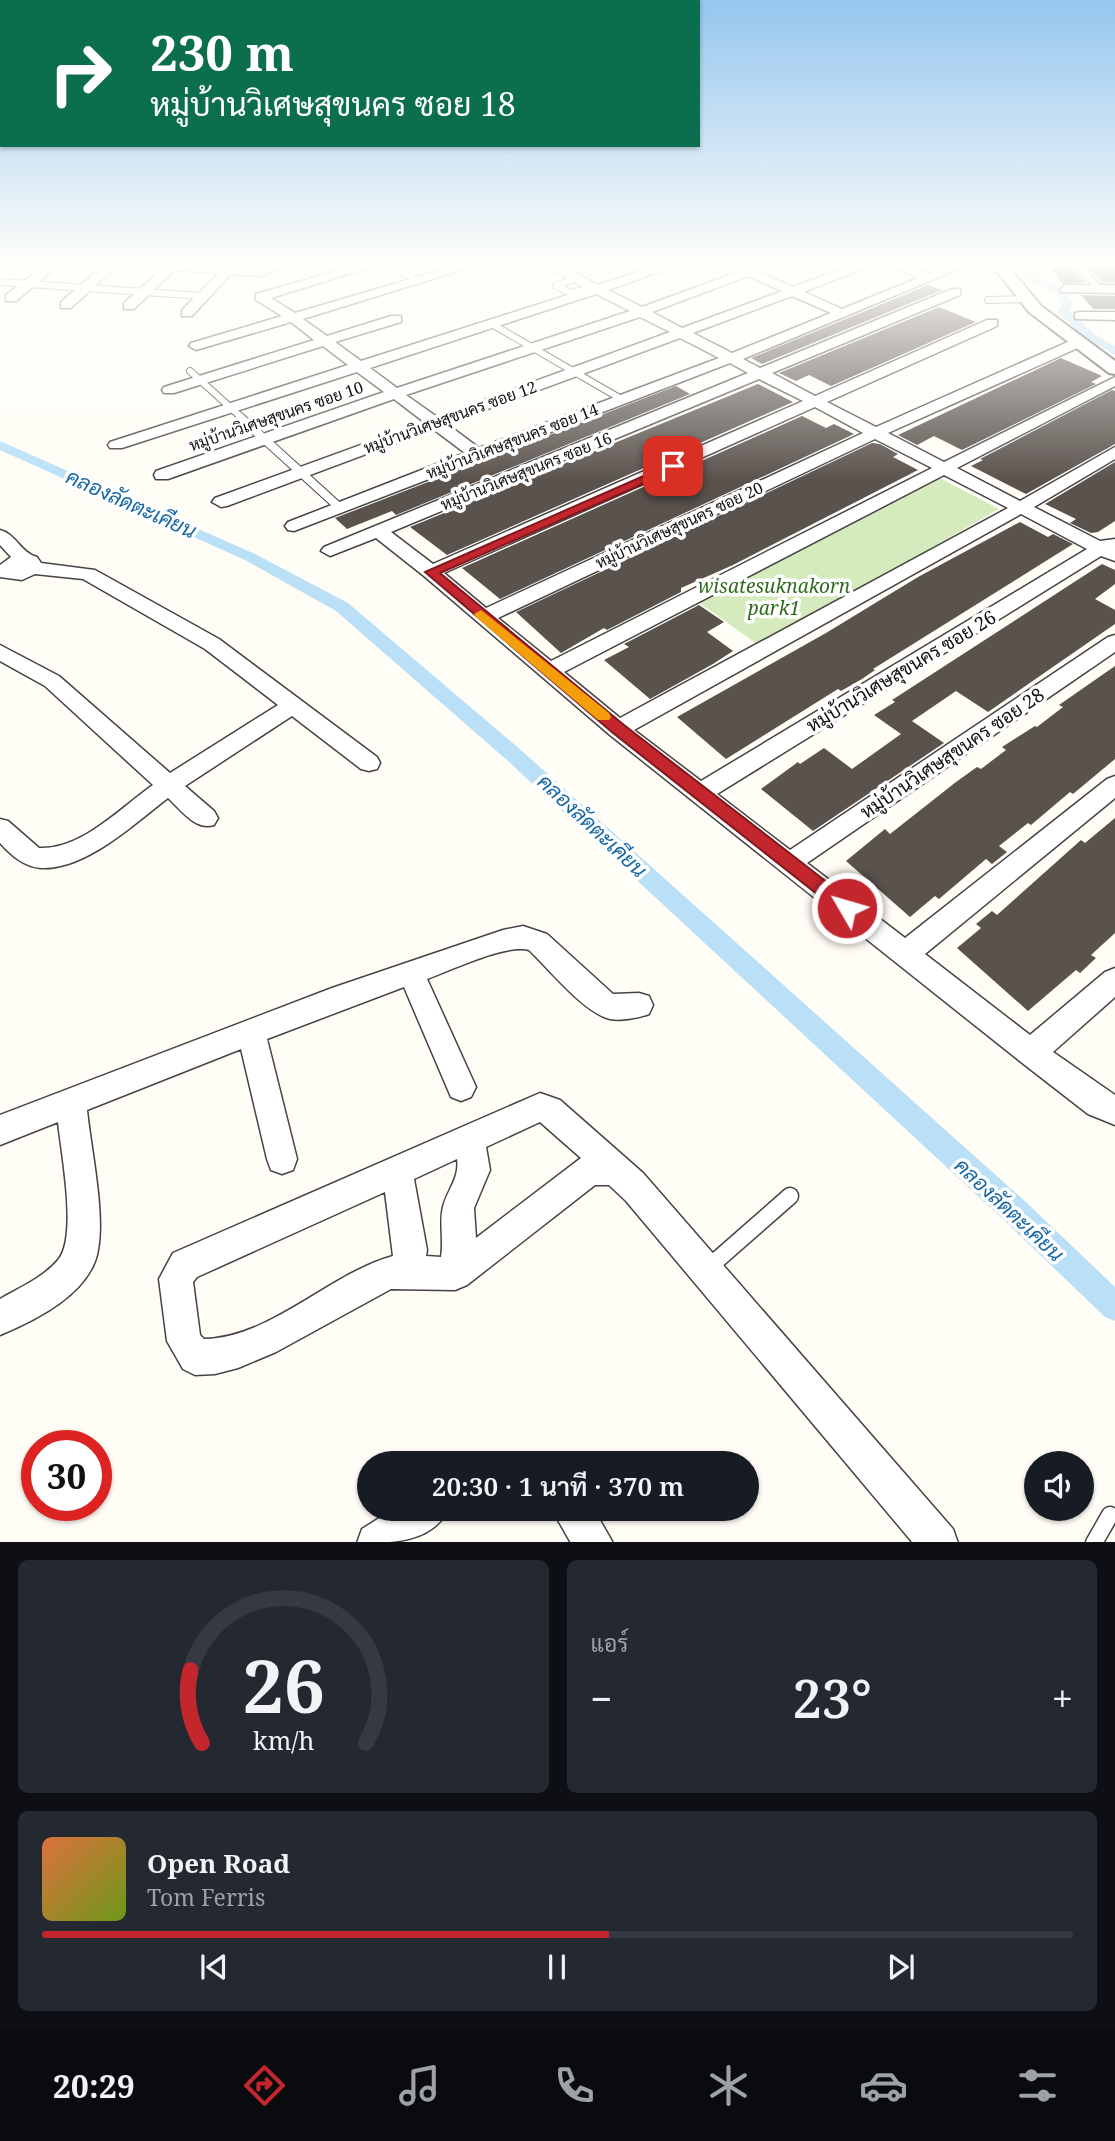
<!DOCTYPE html>
<html lang="th">
<meta charset="utf-8">
<style>
body{margin:0;font-family:"Noto Serif",Sarabun,serif;background:#242831;color:#f1f3f6;height:100vh;display:flex;flex-direction:column;font-size:26px;white-space:nowrap}
*{box-sizing:border-box;margin:0}
p{font-size:23px;color:#9ea1a6}
.icon{flex:none;width:38px;height:38px;fill:none;stroke:currentColor;stroke-width:2;stroke-linecap:round;stroke-linejoin:round}
.map{position:relative;height:1542px;overflow:hidden}
.drawer{display:flex;flex-direction:column;gap:18px;padding:18px;background:#0d0f14;flex:1}
.drawer>*{flex:none}
.top-card{position:absolute;left:0px;top:0px;width:700px;height:147px;box-shadow:0 2px 5px #0004;background:#0b6e4f;color:#fff;overflow:hidden}
.controls{position:absolute;left:1024px;top:1451px;display:grid;gap:14px}
.controls a{display:grid;place-items:center;width:70px;height:70px;border-radius:50%;background:#171b24;box-shadow:0 2px 5px #0004;font-size:35px}
.speed{position:absolute;left:21px;top:1430px;display:flex;gap:14px;font-size:35px;font-weight:700;text-align:center}
.speed>*{display:grid;place-content:center;width:91px;height:91px;border-radius:50%;background:#171b24;box-shadow:0 2px 5px #0004;line-height:1}
.speed .limit{border:10px solid #d22;background:#fff;color:#111}
.pin{position:absolute;display:grid;place-items:center;width:60px;height:60px;color:#fff;margin:-30px;border-radius:14px;box-shadow:0 4px 10px #0006}
.me{position:absolute;width:77px;margin:-38px;rotate:308deg;stroke-linejoin:round;filter:drop-shadow(0 0 5px #0008)}
.turn{display:flex;align-items:center;gap:24px;height:147px;padding:0 35px;font-size:32px}
.turn .icon{width:91px;height:91px;stroke-width:2.5}
.turn b{display:block;font-size:49px;line-height:60px}
.big{font-size:52px;font-weight:600;line-height:1.1}
.drawer .widget{flex:1;display:flex;flex-direction:column;justify-content:center;gap:10px;min-width:0;padding:0 24px;border-radius:10px;background:#242831}
.drawer .dial{align-items:center;gap:0}
.dial svg{height:182px;overflow:visible;fill:none;stroke:#363941;stroke-width:7;stroke-linecap:round;text-anchor:middle}
.dial text{fill:#f1f3f6;stroke:none}
.song{display:flex;align-items:center;gap:21px}
.cover{width:84px;height:84px;border-radius:10px;background:linear-gradient(135deg,hsl(20 70% 55%),hsl(80 70% 35%))}
.played{height:7px;border-radius:4px;background:linear-gradient(90deg,#c4262e 55%,#363941 55%)}
.keys{display:flex;justify-content:space-around;direction:ltr}
.heat{display:flex;justify-content:space-between;align-items:center;font-size:38px;direction:ltr}
.drawer .tiles{flex:1;display:grid;gap:18px;grid-template-columns:1fr 1fr}
.widget:last-child{grid-column:span 2}
.trip{position:absolute;left:357px;top:1451px;width:402px;height:70px;border-radius:35px;background:#171b24;box-shadow:0 2px 5px #0004;font-weight:600;line-height:70px;text-align:center}
.dock{display:flex;height:112px;justify-content:space-around;align-items:center;background:#090b0e;color:#9ea1a6}
.dock .icon{width:49px;height:49px}
.dock .on{color:#c4262e}
.dock b{font-size:32px;color:#f1f3f6}
.map>svg:first-child{display:block}
</style>
<div class="map">
<svg width="1115" height="1543" viewBox="0 0 1115 1543">
<rect width="100%" height="100%" fill="#fffdf5"/>
<path fill="#d5ebbd" d="M934 475 999 509 760 646 694 599Z"/>
<g fill="none" stroke-linecap="round" stroke-linejoin="round">
<path fill="#b9e0f7" fill-rule="evenodd" d="M1017 265H1028C1043 282 1064 285 1073 304L1069 311 1094 334 1115 346V355L1086 338 1059 314 1057 312 1063 304 1059 296 1031 282Z
M0 441 255 554 348 603 522 751 1027 1203 1115 1287V1321L1105 1317 1007 1223 508 761 336 611 245 560 0 450Z"/>
</g>
<path fill="#5a524d" d="M1050 268H1072L1086 282 1063 284Z
M1088 268H1115V282H1102Z
M928 285 942 290 762 364 751 358Z
M1081 295 1115 296V309H1093Z
M939 307 976 322 831 386 809 375 796 381 779 373Z
M1061 358 1102 376 1091 382 1096 384 962 450 934 436 917 445 898 435Z
M758 384 793 402 447 555 410 527Z
M676 386 690 394 396 515 392 511 347 529 335 518Z
M1112 390 1115 391V444L1026 494 971 466 983 460 980 459Z
M802 416 826 428 834 424 854 434 500 599 462 568Z
M872 443 880 444 898 454 893 457 918 470 733 565 681 588V592L607 630 604 628 561 653 516 612Z
M1115 462V521L1098 532 1091 533 1070 523 1076 519 1045 504Z
M1020 522 1048 537 1053 534 1073 544 873 669 875 670 862 679 841 691 838 689 726 759 677 717 826 633 918 577Z
M1102 564 1115 570V584L1095 599 1115 610V624L988 712 956 691 912 721 944 743 813 831 761 789 798 762 800 764 824 748 852 769 901 734 874 715 895 702 892 700Z
M699 605 724 622 707 632 733 651 713 664 650 699 604 660 629 647 624 644Z
M1115 666V759L1073 794 1070 792 1031 825 1028 823 999 846 1007 852 992 864 986 859 939 899 935 896 910 917 846 861 885 829 890 834 956 782 977 767 981 769 1006 750 1002 747 1035 726 1037 727 1063 707 1059 705Z
M1115 818V933L1091 955 1096 958 1080 973 1076 970 1028 1011 957 948 981 928 976 924 992 911 997 915 1081 840 1085 843Z"/>
<g fill="none" stroke-linecap="round" stroke-linejoin="round">
<g stroke="#444" stroke-width="8">
<path id="service-far2" d="M390 265 418 281
M1077 265 1100 289
M576 278 556 286 571 293 594 287
M0 282 203 296
M988 300 1025 299
M490 323 623 400
M190 371 242 418"/>
</g>
<g stroke="#444" stroke-width="10">
<path id="service-far1" d="M240 417 340 508"/>
</g>
<g stroke="#444" stroke-width="19">
<path id="service" d="M708 1268 790 1196
M1094 1543 1110 1515"/>
</g>
<g stroke="#444" stroke-width="3">
<path id="minor" d="M45 265H59L16 301H6V295Z
M104 265H118L71 308H61V302Z
M152 265H239L260 268 291 265 260 276 231 274 192 316H182V310L219 273 175 270 134 309H124V303L162 269Z
M357 265H377L271 298 295 313 458 265H478L303 319 327 336 391 316H401V322L335 342 361 361 586 289 544 265H560L598 285 659 265H678L608 290 642 307 738 272 736 269 742 265 749 268 773 265 759 272 793 287 853 265H871L804 292 842 309 918 278 890 265H908L929 274 951 265H968L743 359 760 368 952 289H960V295L772 373 815 396 987 320H997V326L827 402 876 427 1070 341H1080V347L888 433 944 462 1115 377V386L957 468 1020 501 1115 447V459L1034 507 1100 541 1115 539V561L1101 556 717 794 790 850 1108 637 1115 635V652L807 863 905 938 1107 779 1115 776V798L925 954 1030 1035 1105 972 1115 968V997L1053 1052 1115 1095V1125L1088 1114 1021 1062 610 735 424 576 376 538 330 556 321 551 324 547 748 373 730 363 294 531 288 530 285 526 288 522 465 453 433 429 227 506 221 507 212 502 215 498 424 422 394 399 168 479H156L154 475 156 471 384 392 357 372 122 448H110L108 445 110 442 348 365 323 346 174 393H164L162 390 164 387 314 340 291 322 196 350 189 346 191 343 282 316 256 300V294ZM748 276 782 291 682 328 652 312ZM596 294 630 311 397 388 370 368ZM792 296 831 313 732 353 693 333ZM640 317 670 332 437 417 406 395ZM680 338 719 358 479 448 447 424ZM759 379 803 401 433 564 391 532ZM815 407 863 433 486 608 444 573ZM875 439 932 468 551 661 498 618ZM944 475 1008 508 620 718 564 672ZM1021 514 1087 549 701 781 634 730Z
M1066 285H1115V293L1062 292 1060 289Z
M1080 312H1115V320L1075 319V313Z
M0 530C16 534 21 553 37 557L41 563 95 570 219 639 377 757 380 763 377 769 369 771 361 769 292 716 185 786 214 811 218 818 214 825C196 831 181 810 168 798 135 823 86 870 41 868 24 867 11 855 0 843V819L8 821 39 848C82 850 121 807 153 785L45 686 0 661V645L59 676 170 773 278 705 205 649 83 579 35 574 22 580 0 577V565L11 557 0 545Z
M523 926 547 934 613 994 639 993 649 996 653 1005 649 1014C638 1018 622 1021 610 1019 584 1013 549 969 529 950 508 943 449 971 427 979L476 1087 471 1097 461 1101 451 1097 404 987 267 1039 297 1159 293 1170 282 1174 271 1170 267 1159 241 1049 87 1110C91 1150 105 1211 98 1250 91 1293 36 1320 0 1335V1299C19 1288 44 1277 58 1260 78 1237 61 1152 58 1122L0 1145V1115L332 988 503 930Z
M540 1093 560 1100 643 1173 953 1529 958 1543H913L626 1201 609 1185H595L467 1285 455 1290 391 1289 276 1352 238 1368 215 1374 195 1375 183 1369 167 1341 159 1279 173 1253ZM540 1122 581 1158 476 1238 474 1208 490 1170 486 1147ZM457 1159C460 1178 447 1190 443 1207 439 1222 444 1240 441 1257L426 1256 427 1250 414 1179ZM385 1192 393 1256C330 1273 271 1338 204 1339L200 1335 193 1282 197 1277Z
M395 1508H449C433 1543 392 1543 357 1543L362 1529Z
M551 1508H593L613 1543H571Z"/>
</g>
<g stroke="#444" stroke-width="4">
<path id="tertiary" d="M992 265H1007L1041 306 1115 361V374L1109 373 1029 312Z"/>
</g>
<use href="#service-far2" stroke="#fff" stroke-width="6"/>
<use href="#service-far1" stroke="#fff" stroke-width="8"/>
<use href="#service" stroke="#fff" stroke-width="16"/>
<use href="#minor" fill="#fff" fill-rule="evenodd"/>
<use href="#tertiary" fill="#fff" fill-rule="evenodd"/>
</g>
<linearGradient id="sky" x2="0" y2="1"><stop stop-color="#95c6ee"/><stop offset="0.55" stop-color="#fffefa"/><stop offset="1" stop-color="#fffefa" stop-opacity="0"/></linearGradient>
<rect width="1115" height="481" fill="url(#sky)"/>
<path fill="#c4262e" stroke="#7f191e" stroke-width="2" d="M673 463 677 464V469L440 573 624 725 854 903 856 908 854 913 847 916 841 913 613 733 425 572Z"/>
<path fill="#f59e0b" d="M481 610 609 713 611 717 609 720H598L476 617 474 614Z"/>
<g text-anchor="middle" stroke-width="7" stroke-linejoin="round" paint-order="stroke">
<g font-size="16" fill="#111" stroke="#fff">
<text transform="translate(276 416) rotate(-19)" y="6">หมู่บ้านวิเศษสุขนคร ซอย 10</text>
<text transform="translate(450 417) rotate(-20)" y="6">หมู่บ้านวิเศษสุขนคร ซอย 12</text>
<text transform="translate(512 441) rotate(-21)" y="6">หมู่บ้านวิเศษสุขนคร ซอย 14</text>
<text transform="translate(526 471) rotate(-22)" y="6">หมู่บ้านวิเศษสุขนคร ซอย 16</text>
<text transform="translate(679 525) rotate(-25)" y="6">หมู่บ้านวิเศษสุขนคร ซอย 20</text>
</g>
<g font-size="19" font-style="italic" fill="#2f6b1f" stroke="#fff">
<text x="774" y="593">wisatesuknakorn<tspan x="774" dy="22">park1</tspan></text>
</g>
<g font-size="19" fill="#111" stroke="#fff">
<text transform="translate(901 671) rotate(-31)" y="7">หมู่บ้านวิเศษสุขนคร ซอย 26</text>
<text transform="translate(952 753) rotate(-34)" y="7">หมู่บ้านวิเศษสุขนคร ซอย 28</text>
</g>
<g font-size="21" font-style="italic" fill="#1768a6" stroke="#fff">
<text transform="translate(131 504) rotate(24)" y="7">คลองลัดตะเคียน</text>
<text transform="translate(592 826) rotate(43)" y="7">คลองลัดตะเคียน</text>
<text transform="translate(1009 1210) rotate(43)" y="7">คลองลัดตะเคียน</text>
</g>
</g>
</svg>
<div class="controls">
<a><svg class="icon" aria-label="sound" viewBox="0 0 24 24"><path d="M4 9h4l5-4v14l-5-4H4zM17 9q2 3 0 6"/></svg></a>
</div>
<div class="speed"><div class="limit">30</div></div>
<div class="pin" style="left:673px;top:466px;background:#d93025"><svg class="icon" aria-label="arrive" viewBox="0 0 24 24"><path d="M6 21V4h12l-3 4 3 4H6"/></svg></div>
<svg class="me" style="left:847px;top:908px" viewBox="-20 -20 40 40"><circle r="17" fill="#c4262e" stroke="#fff" stroke-width="3"/><path d="M0-11L8 9 0 5-8 9z" fill="#fff"/></svg>
<div class="trip">20:30 · 1 นาที · 370 m</div>
<div class="top-card">
<div class="turn"><svg class="icon" aria-label="right" viewBox="0 0 24 24"><path d="M7 20v-9h11M14 6l5 5-5 5"/></svg><div><b>230 m</b>หมู่บ้านวิเศษสุขนคร ซอย 18</div></div>
</div>
</div>
<section class="drawer">
<div class="tiles">
<div class="widget dial"><svg viewBox="0 0 100 80">
<path d="M14 69A42 42 0 1 1 86 69"/>
<path d="M14 69A42 42 0 0 1 9 37" stroke="#c4262e"/>
<text x="50" y="56" font-size="32" font-weight="700">26</text>
<text x="50" y="72" font-size="11">km/h</text>
</svg></div>
<div class="widget"><p>แอร์</p>
<div class="heat"><a>−</a><b class="big">23°</b><a>+</a></div>
</div>
<div class="widget">
<div class="song"><i class="cover"></i><div><b>Open Road</b><p>Tom Ferris</p></div></div>
<div class="played"></div>
<div class="keys"><svg class="icon" aria-label="previous" viewBox="0 0 24 24"><path d="M18 5L8 12l10 7zM5 5v14"/></svg><svg class="icon" aria-label="pause" viewBox="0 0 24 24"><path d="M8 5v14M16 5v14"/></svg><svg class="icon" aria-label="next" viewBox="0 0 24 24"><path d="M6 5l10 7-10 7zM19 5v14"/></svg></div>
</div>
</div>
</section>
<nav class="dock">
<b>20:29</b>
<svg class="icon on" aria-label="directions" viewBox="0 0 24 24"><path d="M12 3l9 9-9 9-9-9zM9 14v-3h6M13 9l2 2-2 2"/></svg>
<svg class="icon" aria-label="music" viewBox="0 0 24 24"><path d="M9 18V5l10-2v13"/><circle cx="6" cy="18" r="3"/><circle cx="16" cy="16" r="3"/></svg>
<svg class="icon" aria-label="phone" viewBox="0 0 24 24"><path d="M5 4h4l2 5-3 2q2 4 5 5l2-3 5 2v4C11 20 4 13 5 4z"/></svg>
<svg class="icon" aria-label="climate" viewBox="0 0 24 24"><path d="M12 3v18M4 7l16 10M4 17L20 7"/></svg>
<svg class="icon" aria-label="car" viewBox="0 0 24 24"><path d="M5 17H2v-5l4-1 3-4h7l3 4 3 1v5h-3M9 17h6M6 11h13"/><circle cx="7" cy="17" r="2"/><circle cx="17" cy="17" r="2"/></svg>
<svg class="icon" aria-label="filters" viewBox="0 0 24 24"><path d="M4 7h16M4 17h16"/><circle cx="9" cy="7" r="2"/><circle cx="15" cy="17" r="2"/></svg>
</nav>
